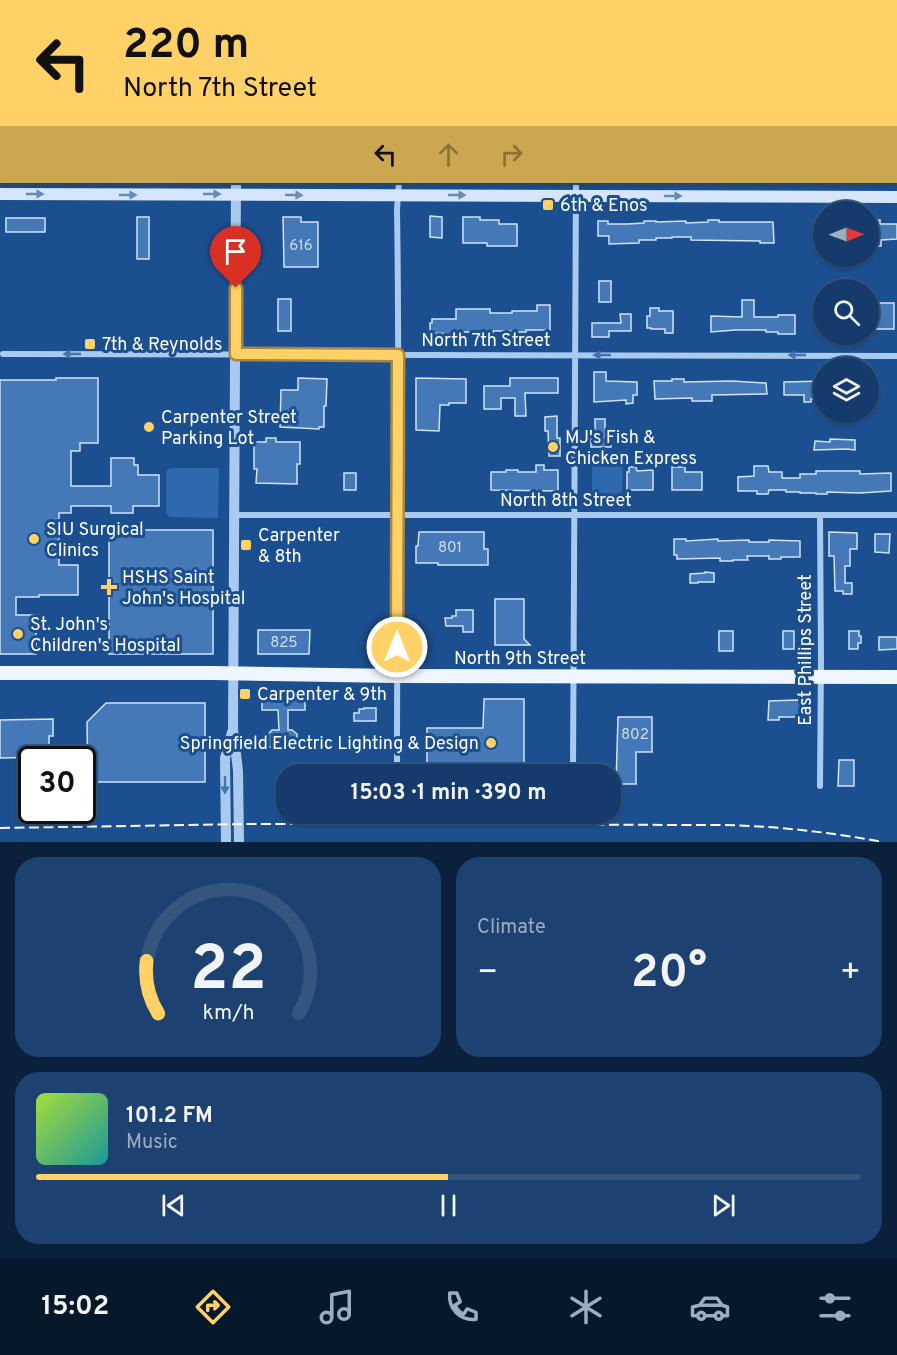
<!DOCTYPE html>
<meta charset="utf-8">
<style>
body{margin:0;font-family:Overpass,sans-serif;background:#1d4271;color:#f1f3f6;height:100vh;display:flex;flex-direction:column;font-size:22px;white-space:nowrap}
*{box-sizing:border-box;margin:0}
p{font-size:20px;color:#9dadc1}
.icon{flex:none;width:33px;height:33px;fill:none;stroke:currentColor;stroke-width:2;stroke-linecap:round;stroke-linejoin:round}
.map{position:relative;height:842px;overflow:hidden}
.side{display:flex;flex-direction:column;gap:15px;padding:15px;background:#0b203b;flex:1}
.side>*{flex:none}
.hud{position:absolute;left:0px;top:0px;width:897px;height:183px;box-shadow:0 2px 4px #0004,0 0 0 2px #33557e;background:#ffd166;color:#111;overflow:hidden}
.needle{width:39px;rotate:89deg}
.tools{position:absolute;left:813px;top:201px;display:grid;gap:12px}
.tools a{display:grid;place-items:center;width:66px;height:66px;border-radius:50%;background:#143b6b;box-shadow:0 2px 4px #0004,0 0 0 2px #33557e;font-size:30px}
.speed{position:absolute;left:18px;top:746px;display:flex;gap:12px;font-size:30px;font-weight:700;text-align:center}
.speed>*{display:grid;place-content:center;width:78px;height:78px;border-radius:50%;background:#143b6b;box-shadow:0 2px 4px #0004,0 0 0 2px #33557e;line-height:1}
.speed .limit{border:3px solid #111;border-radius:9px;background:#fff;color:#111}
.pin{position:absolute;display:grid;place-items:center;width:51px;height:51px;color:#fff;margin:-62px -26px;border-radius:50% 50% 50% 0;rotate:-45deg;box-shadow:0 0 6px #0007}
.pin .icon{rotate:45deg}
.me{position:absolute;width:66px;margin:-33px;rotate:0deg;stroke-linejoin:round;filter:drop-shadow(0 0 4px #0008)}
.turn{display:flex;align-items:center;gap:21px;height:126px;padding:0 24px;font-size:27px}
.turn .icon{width:78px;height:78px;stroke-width:2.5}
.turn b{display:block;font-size:42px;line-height:51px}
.lanes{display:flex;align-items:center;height:57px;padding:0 24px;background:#0003;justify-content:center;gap:30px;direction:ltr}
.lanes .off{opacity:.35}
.big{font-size:45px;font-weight:700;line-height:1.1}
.side .tile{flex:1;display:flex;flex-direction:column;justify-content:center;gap:9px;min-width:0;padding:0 21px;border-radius:24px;background:#1d4271}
.side .dial{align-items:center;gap:0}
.dial svg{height:156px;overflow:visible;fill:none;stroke:#33557e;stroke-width:7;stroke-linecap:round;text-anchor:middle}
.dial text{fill:#f1f3f6;stroke:none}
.song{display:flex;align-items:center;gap:18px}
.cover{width:72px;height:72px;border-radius:9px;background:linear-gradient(135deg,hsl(80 70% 55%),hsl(180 70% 35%))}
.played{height:6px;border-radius:3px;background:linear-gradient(90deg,#ffd166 50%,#33557e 50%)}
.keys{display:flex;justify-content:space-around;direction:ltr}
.heat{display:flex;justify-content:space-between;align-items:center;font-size:33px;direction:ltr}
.side .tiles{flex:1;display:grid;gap:15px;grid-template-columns:1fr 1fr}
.tile:last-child{grid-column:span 2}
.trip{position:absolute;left:276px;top:764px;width:345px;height:60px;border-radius:24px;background:#143b6b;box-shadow:0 2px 4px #0004,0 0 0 2px #33557e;font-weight:700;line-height:60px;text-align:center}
.tabs{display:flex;height:96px;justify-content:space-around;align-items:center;background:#08182b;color:#9dadc1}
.tabs .icon{width:42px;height:42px}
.tabs .active{color:#ffd166}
.tabs b{font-size:27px;color:#f1f3f6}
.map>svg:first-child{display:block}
</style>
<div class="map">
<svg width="897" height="842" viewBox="0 0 897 842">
<rect width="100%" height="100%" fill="#1b4f8f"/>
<path fill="#2e69ad" d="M592 458H623L622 498H592Z
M171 468H219L218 518 171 517 168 516 166 512V473L168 469Z"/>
<path fill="#4478b7" stroke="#cfe3fa" stroke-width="1.5" d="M430 216 442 217V238L430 237Z
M137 217H149V259H137Z
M283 217H301V222H318V267H284Z
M463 217H480V220H499V224H517V246H487V243H463Z
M6 218H45V232H6Z
M708 220H719V222H773L774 243H760V241L691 240V237H672V238H656V240H639V243L609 244V236H598V221H608V224H627L644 223V221H656V222L686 221V223L708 222Z
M871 220H880V224H897V239L881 240V246L868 247V224H871Z
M599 281H611V302H599Z
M278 299H291V331H278Z
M742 300H754V317H778V315H795V334H778V332H766V330H735L711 332V316L742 317Z
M868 303H894V329H869Z
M537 305H550V330H526V332H512V331H493V333L466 332H454V334L430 333V323H432V319H456V309H490V313H512V311H537Z
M650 308H659V311H673V333H665V329H651V328H647V316H650Z
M620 314H631V331H609V337H592V323H621Z
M594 372H606V381L637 382V395H633V403L626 404V400L594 402Z
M56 378H98V443H80V451H71V486H111V458H134V465H138V475H159V506H133V513H111V506H71V513H59V565H78V595H39V597H16V615H36V654H0V380H56Z
M298 378 327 379 326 406H324V427H319V429L280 427 281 390H298Z
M416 378 466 379V403H449V405H440L439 431 416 430Z
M510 378H558V393H525L526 416H515V398H501V409H484V386H510Z
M672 379H684V382L732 381 766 383 767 394 712 395V401H692V398L655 399 654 381H672Z
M824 381V399H811V402H804V395H784V382Z
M557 416V438H560V456H549L548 431H545V417Z
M595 419H605V438H611V447H591V439H595Z
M266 438H276V442H300V464H297V484L256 483 257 469H254V442H266Z
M830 439 855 440V450L846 449 814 450 815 441 830 442Z
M536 465H544V470H558V491L491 490V472H506V470H518V472H536Z
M754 466H768L769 472H782V478H800V474H816V471H860V474L891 473V491L860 493 827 492V494H816V493H800V492H786V490H769L768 494H757V491H738V477L754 476Z
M629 467H636L637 471 653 470V490H627V472H629Z
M672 467H685V472H702V490H672Z
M344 473H356V490H344Z
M109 530H213V654H109Z
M419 532H484V549H488V565H438V563H416V546H418Z
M829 532 857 533V549H850V566H845V583H852V594H843V591H835L834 556H829Z
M875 534H890L889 553 875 552Z
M674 539H686V541L718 539V541L749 540V542H769V540L800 541V557H781V559H769V556H747L748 560H733V561H720V558L677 559V555H674Z
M705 572 714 573V582H698V583H690V574L705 573Z
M495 599H524V639L530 645H495Z
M456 610H473V632H463V626H446L445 618H452V616H456Z
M258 630H310L309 654H258Z
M719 631H733V651H719Z
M783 631H794V649H783Z
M849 631H859V636H861V643H858V649H849Z
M879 637H897V649L879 650Z
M484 699H524V774H427V728H483Z
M262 700H305V710H288V730H292L297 734V747H268V734L272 730H279L278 710H262Z
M797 700 812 701V717H779V720H768L769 701Z
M106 703H205V782H88L87 722Z
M364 708H376V721H354V713H359V709H364Z
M618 717H652V752H636V784H616Z
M53 719V736H49V757L0 758V720Z
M839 760H854V786H838Z"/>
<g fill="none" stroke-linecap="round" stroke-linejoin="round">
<path stroke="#a9c9ee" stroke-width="6" d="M753 0V2
M462 2V0
M3 354 897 356
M234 515H897
M397 768C397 582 400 395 397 209L399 182
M573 774 576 182
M820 786 821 660 820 515"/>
<path stroke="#a9c9ee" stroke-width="10" d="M236 2V0
M236 182 233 729 238 771 239 842
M226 842 225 758 232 732"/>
<path stroke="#d6e6fa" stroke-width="12" d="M896 22H897
M0 34H2
M0 194 897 197"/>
<path stroke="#f0f6ff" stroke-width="14" d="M0 673H213L397 676 897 677"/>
<path stroke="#fff" stroke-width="2" stroke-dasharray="10 4.5" stroke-linecap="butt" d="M0 828 250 824 721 825C776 826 829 832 883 842"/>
</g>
<defs><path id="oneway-solid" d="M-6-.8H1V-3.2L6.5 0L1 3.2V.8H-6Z" transform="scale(1.5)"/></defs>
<g fill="#668bba">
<use href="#oneway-solid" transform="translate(35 194)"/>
<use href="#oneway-solid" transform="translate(212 194)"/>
<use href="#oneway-solid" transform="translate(128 195)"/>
<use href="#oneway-solid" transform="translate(294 195) rotate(1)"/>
<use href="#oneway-solid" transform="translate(457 195)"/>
<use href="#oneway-solid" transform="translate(673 196)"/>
</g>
<g fill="#4674ac">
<use href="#oneway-solid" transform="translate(72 354) rotate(-180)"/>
<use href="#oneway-solid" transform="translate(602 355) rotate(-180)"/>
<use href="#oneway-solid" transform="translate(797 355) rotate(-180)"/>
<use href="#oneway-solid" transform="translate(225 785) rotate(90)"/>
</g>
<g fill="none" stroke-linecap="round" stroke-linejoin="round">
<g stroke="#a68842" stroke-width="15">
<path id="route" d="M236 288V354L398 355 397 647"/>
</g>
<use href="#route" stroke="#ffd166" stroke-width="10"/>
</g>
<g fill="#ffd166" stroke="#1b4f8f" stroke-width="2">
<rect x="542" y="199" width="12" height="12" rx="3"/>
<rect x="84" y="338" width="12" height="12" rx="3"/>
<circle cx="149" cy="427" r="6"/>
<circle cx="553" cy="447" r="6"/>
<circle cx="34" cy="539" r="6"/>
<rect x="240" y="539" width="12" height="12" rx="3"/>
<path d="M106 578h6v6h6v6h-6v6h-6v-6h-6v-6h6z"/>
<circle cx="18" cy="634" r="6"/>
<rect x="239" y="688" width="12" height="12" rx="3"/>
<circle cx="491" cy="743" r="6"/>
</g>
<g text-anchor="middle" stroke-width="6" stroke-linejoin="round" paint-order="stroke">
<g font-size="15" fill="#d0dded">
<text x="301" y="250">616</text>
<text x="450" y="552">801</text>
<text x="284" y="647">825</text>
<text x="635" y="739">802</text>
</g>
<g font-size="18" fill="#fff" stroke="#1b4f8f" text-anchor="start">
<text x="560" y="211">6th &amp; Enos</text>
<text x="102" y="350">7th &amp; Reynolds</text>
<text x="161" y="423">Carpenter Street<tspan x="161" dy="21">Parking Lot</tspan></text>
<text x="565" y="443">MJ's Fish &amp;<tspan x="565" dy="21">Chicken Express</tspan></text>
<text x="46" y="535">SIU Surgical<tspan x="46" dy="21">Clinics</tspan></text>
<text x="258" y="541">Carpenter<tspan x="258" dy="21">&amp; 8th</tspan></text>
<text x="122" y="583">HSHS Saint<tspan x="122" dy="21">John's Hospital</tspan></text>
<text x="30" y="630">St. John's<tspan x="30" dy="21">Children's Hospital</tspan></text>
<text x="257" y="700">Carpenter &amp; 9th</text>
<text x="479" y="749" text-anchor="end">Springfield Electric Lighting &amp; Design</text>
</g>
<g font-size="18" fill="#fff" stroke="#1b4f8f">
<text x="486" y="346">North 7th Street</text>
<text x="566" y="506">North 8th Street</text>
<text transform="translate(805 650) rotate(-90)" y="6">East Phillips Street</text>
<text x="520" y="664">North 9th Street</text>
</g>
</g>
</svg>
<div class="tools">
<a><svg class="needle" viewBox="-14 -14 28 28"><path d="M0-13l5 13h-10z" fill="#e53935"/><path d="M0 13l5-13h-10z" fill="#9dadc1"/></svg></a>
<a><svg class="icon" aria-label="search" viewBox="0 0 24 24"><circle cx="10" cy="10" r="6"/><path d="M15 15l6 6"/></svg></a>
<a><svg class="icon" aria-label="layers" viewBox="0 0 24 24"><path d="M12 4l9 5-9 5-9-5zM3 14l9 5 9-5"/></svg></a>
</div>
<div class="speed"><div class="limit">30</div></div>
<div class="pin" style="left:236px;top:288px;background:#d93025"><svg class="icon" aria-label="arrive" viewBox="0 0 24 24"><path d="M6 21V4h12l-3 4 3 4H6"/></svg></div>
<svg class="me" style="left:397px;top:647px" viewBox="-20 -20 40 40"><circle r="17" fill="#ffd166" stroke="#fff" stroke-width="3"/><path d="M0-11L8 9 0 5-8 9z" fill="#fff"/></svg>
<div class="trip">15:03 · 1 min · 390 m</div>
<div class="hud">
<div class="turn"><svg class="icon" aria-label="left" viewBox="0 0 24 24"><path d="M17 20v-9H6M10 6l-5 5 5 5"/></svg><div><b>220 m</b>North 7th Street</div></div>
<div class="lanes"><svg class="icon" aria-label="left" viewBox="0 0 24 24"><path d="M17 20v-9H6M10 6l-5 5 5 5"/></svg><svg class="icon off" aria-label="ahead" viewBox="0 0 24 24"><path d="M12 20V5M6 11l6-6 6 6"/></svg><svg class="icon off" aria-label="right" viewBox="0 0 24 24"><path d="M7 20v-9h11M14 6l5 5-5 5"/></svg></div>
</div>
</div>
<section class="side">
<div class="tiles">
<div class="tile dial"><svg viewBox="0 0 100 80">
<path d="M14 69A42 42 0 1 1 86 69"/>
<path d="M14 69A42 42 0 0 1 8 42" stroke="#ffd166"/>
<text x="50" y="56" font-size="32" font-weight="700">22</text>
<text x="50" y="72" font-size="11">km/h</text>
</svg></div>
<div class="tile"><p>Climate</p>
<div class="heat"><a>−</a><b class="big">20°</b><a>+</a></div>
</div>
<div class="tile">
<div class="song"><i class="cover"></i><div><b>101.2 FM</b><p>Music</p></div></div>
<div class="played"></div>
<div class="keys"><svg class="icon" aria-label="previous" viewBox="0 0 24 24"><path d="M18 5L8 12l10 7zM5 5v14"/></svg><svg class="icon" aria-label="pause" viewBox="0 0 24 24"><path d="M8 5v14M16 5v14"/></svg><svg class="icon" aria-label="next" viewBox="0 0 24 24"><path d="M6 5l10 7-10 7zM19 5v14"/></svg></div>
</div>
</div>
</section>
<nav class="tabs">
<b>15:02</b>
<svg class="icon active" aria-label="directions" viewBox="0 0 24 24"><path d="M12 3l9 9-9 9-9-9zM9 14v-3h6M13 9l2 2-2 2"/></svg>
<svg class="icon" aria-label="music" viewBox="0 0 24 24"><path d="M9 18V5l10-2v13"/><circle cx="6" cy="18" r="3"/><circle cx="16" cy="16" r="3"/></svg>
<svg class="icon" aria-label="phone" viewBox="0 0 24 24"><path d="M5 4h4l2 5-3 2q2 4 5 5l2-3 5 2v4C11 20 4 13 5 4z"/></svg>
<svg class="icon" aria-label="climate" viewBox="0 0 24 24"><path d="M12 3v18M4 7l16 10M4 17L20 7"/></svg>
<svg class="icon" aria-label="car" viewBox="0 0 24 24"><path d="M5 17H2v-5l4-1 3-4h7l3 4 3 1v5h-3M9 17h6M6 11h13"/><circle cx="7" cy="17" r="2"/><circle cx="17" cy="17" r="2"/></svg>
<svg class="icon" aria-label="filters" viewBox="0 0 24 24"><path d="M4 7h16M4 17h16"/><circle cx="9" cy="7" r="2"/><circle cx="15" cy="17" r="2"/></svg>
</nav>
